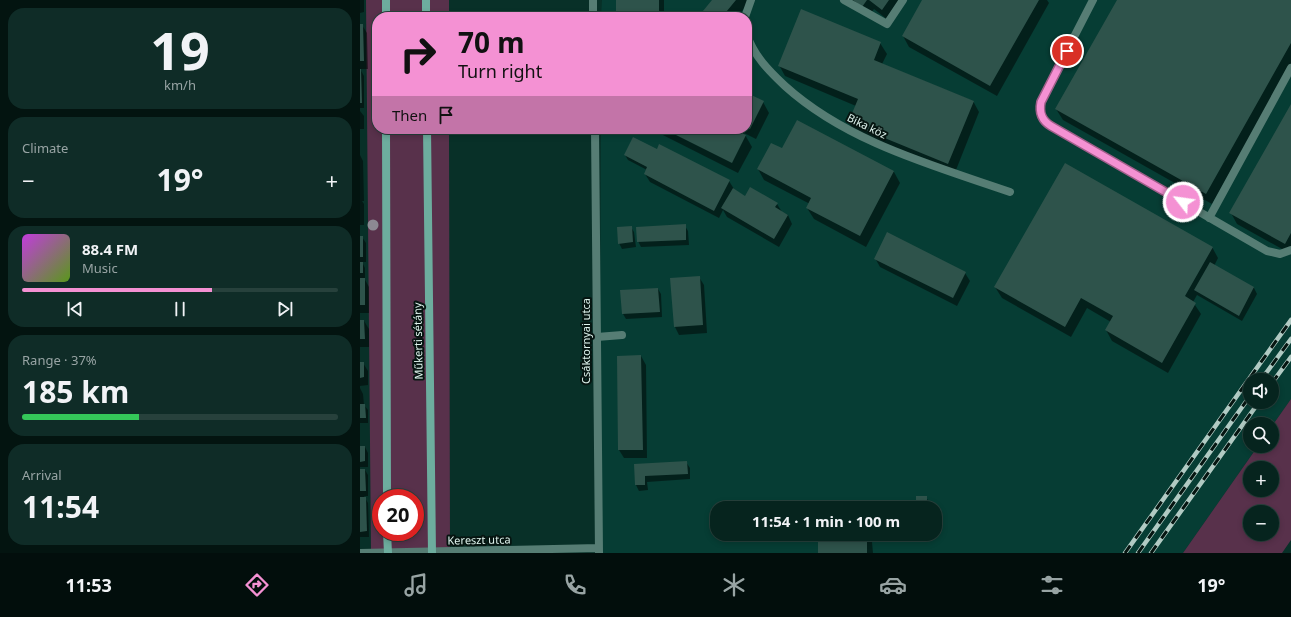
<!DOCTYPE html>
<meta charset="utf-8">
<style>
body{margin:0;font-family:"Noto Sans",sans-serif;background:#0f2c27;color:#f1f3f6;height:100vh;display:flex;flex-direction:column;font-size:15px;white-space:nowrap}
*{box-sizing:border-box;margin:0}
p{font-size:13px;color:#98a4a4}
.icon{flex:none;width:22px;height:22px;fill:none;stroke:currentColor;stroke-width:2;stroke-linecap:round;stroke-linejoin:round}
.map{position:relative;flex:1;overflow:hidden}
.drawer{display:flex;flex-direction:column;gap:8px;padding:8px;background:#031410;width:360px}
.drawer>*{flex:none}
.guide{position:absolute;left:12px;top:12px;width:380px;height:122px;border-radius:16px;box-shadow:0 2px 6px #0003,0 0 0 1px #27413c;background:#f491d3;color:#111;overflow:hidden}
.fabs{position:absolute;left:883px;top:373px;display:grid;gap:8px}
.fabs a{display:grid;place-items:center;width:36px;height:36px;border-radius:50%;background:#06241e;box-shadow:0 2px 6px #0003,0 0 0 1px #27413c;font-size:20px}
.speed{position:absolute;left:12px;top:489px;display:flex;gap:8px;font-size:20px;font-weight:700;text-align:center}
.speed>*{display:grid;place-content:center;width:52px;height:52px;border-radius:50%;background:#06241e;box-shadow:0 2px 6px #0003,0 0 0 1px #27413c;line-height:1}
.speed .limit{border:6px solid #d22;background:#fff;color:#111}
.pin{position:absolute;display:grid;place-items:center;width:34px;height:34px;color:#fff;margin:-17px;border:2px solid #fff;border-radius:50%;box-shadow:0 1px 4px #0007}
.me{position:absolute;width:44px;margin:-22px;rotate:300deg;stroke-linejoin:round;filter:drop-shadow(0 0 3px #0008)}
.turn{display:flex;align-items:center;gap:14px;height:84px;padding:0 20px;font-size:18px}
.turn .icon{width:52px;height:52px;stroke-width:2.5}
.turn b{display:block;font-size:28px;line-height:34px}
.then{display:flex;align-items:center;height:38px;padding:0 20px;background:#0003;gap:8px;font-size:15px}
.big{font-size:30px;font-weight:700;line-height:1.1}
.drawer .tile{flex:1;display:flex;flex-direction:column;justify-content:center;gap:6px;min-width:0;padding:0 14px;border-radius:16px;background:#0f2c27}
.drawer .dial{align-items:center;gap:0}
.dial b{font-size:52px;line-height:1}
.song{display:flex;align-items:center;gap:12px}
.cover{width:48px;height:48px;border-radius:6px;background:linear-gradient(135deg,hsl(290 70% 55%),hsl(90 70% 35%))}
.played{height:4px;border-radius:2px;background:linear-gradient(90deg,#f491d3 60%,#27413c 60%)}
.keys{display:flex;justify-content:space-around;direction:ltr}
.heat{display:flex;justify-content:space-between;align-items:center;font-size:22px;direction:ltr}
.charge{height:6px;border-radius:3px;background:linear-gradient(90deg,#34c759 37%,#27413c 0)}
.trip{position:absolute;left:350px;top:501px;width:232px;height:40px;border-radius:16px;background:#06241e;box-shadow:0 2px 6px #0003,0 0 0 1px #27413c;font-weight:700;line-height:40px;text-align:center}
.tabs{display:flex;height:64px;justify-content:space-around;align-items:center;background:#020e0c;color:#98a4a4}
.tabs .icon{width:28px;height:28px}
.tabs .on{color:#f491d3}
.tabs b{font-size:18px;color:#f1f3f6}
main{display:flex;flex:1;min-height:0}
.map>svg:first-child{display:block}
</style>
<main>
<section class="drawer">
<div class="tile dial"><b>19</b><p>km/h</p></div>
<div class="tile"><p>Climate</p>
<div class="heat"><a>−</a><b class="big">19°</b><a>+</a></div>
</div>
<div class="tile">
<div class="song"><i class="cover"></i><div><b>88.4 FM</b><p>Music</p></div></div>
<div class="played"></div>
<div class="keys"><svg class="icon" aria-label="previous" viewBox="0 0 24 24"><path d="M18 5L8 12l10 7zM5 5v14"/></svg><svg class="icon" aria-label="pause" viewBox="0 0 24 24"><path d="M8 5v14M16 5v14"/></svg><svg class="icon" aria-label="next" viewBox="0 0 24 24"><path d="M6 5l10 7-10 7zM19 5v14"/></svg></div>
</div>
<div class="tile"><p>Range · 37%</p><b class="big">185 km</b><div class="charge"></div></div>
<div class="tile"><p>Arrival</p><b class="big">11:54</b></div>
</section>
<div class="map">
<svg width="931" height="553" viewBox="0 0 931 553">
<rect width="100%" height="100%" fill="#083028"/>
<path fill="#063d34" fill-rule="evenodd" d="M242 0H931V399L912 426V424H890V446H898L823 553H239L241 129H387V17H241ZM890 380H912V402H890ZM357 508H575V534H357Z"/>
<path fill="#58314b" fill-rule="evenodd" d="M6 0H89V17H17V129H89L90 553H11ZM21 498H55V532H21Z
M931 399V540L922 553H823L898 446H912V426ZM890 468H912V490H890ZM890 512H912V534H890Z"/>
<path fill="#0007" d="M0 0H4V12L0 13Z
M256 0H304V17H257Z
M353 0H391L377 17H339Z
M486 0H543L528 20 514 9 508 17Z
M563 0H687L689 3 637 96 549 47 543 36Z
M758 0H931V64L852 204 703 120 696 109Z
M0 25H2L7 33 8 69H0L4 76V108H0Z
M520 43 527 54 522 64 613 101 619 112 594 175 495 134 489 123 496 106 425 76 419 65Z
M387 94 403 102 409 113 396 139 384 133 392 147 378 173 291 129H387Z
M931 106V254L877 224 871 213Z
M0 111 4 116V129H0Z
M437 121 534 172 540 183 506 247 454 219 447 208 450 204 404 180 398 169 422 150Z
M297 150 369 181 374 189 385 197 417 204 422 212 428 215 432 224 419 247 367 217 363 210 359 218 290 182 285 174 287 170 268 160 265 155Z
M0 155 3 161 4 201H2L4 204V225H0Z
M325 226 328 231 329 245 281 247 278 241Z
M271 227 274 232 276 247 262 249 259 243Z
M0 237H2L6 243V262H2L5 268V278H4L9 287V313H0Z
M852 247 858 258 854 266 894 288 897 294 882 321 837 295 833 302 841 314 808 373 752 341 746 330 751 322 727 308 711 337 642 298 635 287Z
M515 258 605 273 610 281 597 306 520 267Z
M339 277 344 285 347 333 319 335 315 327Z
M298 289 301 294 302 317 266 319 263 314Z
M0 321H4L9 329V347H0Z
M281 356 286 365 287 458H264L259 450Z
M0 363H3L8 371V385L0 386Z
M0 388 3 394 4 405 8 410V423H0Z
M0 447H5L8 453V467H0Z
M326 462 330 468V479L287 482 288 490 279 491 276 485 275 465Z
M0 470H5L8 475V496H4L8 503 9 537H0Z
M566 497 569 502V508H557Z
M459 534H508L512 542 513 553H459Z"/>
<path fill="#2e534b" d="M256 0H299V17H256Z
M352 0H376L362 17H338Z
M493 0H507L502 7Z
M509 0H529L522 10Z
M562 0H679L630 86 542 36Z
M757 0H931V43L846 194 695 109Z
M441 9 521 42 514 60 614 101 588 164 488 123 498 99 418 66Z
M0 24H3L4 61H0Z
M0 69H1L2 103H0Z
M387 93 404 101 390 129 387 128Z
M931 104V233L925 244 869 213Z
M437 120 534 171 500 236 446 208 451 198 397 169 411 143 422 148Z
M304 129H374L386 135 372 163Z
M273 137 297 149 299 144 370 180 354 211 284 174 287 167 264 155Z
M705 163 853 247 825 296 836 303 802 363 745 330 753 316 721 298 705 327 634 287Z
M390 187 418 203 415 207 428 215 414 239 361 208 373 188 385 196Z
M326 224V240L277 242 276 227Z
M272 226 273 242 258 244 257 227Z
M527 232 606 272 593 298 514 259Z
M0 236H3V257H0Z
M0 262H3V273H0Z
M850 262 894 287 879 316 834 290Z
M340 276 343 325 314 327 310 278Z
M0 278H5V305H0Z
M298 288 300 312 262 314 260 290Z
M0 320H4L5 339H0Z
M281 355 283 450H258L257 356Z
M0 362H4V377L0 378Z
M0 404H5L6 418H0Z
M0 446H5V461L0 462Z
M327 461 328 474 285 476V485H275L274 464Z
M0 469H5L6 491H0Z
M556 496H567V508H556Z
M0 497H6L7 531 0 532Z
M458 534H507V553H458Z"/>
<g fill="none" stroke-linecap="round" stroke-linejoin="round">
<path stroke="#567d74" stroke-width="8" d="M484 0 527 24 543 0
M733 0 681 101C679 112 681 120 691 126L907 251 920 254 931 250
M849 218 931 68
M237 337 262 335"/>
<path stroke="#567d74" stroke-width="8" d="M233 0V17
M385 17 391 0
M387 35C394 56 409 71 425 86 487 142 572 165 650 192
M235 129 239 553
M0 553 239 548"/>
<path stroke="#6dad9e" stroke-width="8" d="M26 0V17
M66 0V17
M26 129 27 498
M67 129 72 553
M27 532 28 553"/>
<g stroke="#b1cac3" stroke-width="4.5">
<path id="rail" d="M901 380 931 339
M912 383 931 357
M765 553 931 320
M778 553 890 396
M791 553 899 402"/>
</g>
<use href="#rail" stroke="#061511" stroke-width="3" stroke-dasharray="9" stroke-linecap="butt"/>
</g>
<circle fill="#8c8992" cx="13" cy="225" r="5.5"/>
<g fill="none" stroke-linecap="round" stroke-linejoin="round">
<g stroke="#9f5e89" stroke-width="10">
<path id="route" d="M707 51 681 102C679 112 681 120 691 126L823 202"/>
</g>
<use href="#route" stroke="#f491d3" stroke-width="7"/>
</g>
<g text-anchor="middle" stroke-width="4" stroke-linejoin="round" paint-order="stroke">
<g font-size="11" fill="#e0f5ef" stroke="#061511">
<text transform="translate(507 126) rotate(26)" y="4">Bika köz</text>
<text transform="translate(58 341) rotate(-91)" y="4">Műkerti sétány</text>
<text transform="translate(226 341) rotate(-90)" y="4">Csáktornyai utca</text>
<text transform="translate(119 540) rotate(-1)" y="4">Kereszt utca</text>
</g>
</g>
</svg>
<div class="fabs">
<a><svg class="icon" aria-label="sound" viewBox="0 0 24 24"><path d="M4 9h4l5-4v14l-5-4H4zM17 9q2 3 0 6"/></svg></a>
<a><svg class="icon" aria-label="search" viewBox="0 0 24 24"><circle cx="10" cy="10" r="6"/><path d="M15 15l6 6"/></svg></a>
<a>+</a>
<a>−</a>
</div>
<div class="speed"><div class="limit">20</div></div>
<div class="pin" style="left:707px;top:51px;background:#d93025"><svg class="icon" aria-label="arrive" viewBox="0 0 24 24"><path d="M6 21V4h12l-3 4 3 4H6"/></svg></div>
<svg class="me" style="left:823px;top:202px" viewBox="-20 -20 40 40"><circle r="17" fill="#f491d3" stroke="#fff" stroke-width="3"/><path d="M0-11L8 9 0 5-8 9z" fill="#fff"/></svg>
<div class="trip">11:54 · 1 min · 100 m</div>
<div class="guide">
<div class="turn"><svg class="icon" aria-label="right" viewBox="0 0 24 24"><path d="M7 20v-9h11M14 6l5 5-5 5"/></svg><div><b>70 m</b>Turn right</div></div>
<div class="then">Then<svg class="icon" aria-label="arrive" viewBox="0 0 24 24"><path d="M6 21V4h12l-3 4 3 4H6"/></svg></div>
</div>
</div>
</main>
<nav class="tabs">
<b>11:53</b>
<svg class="icon on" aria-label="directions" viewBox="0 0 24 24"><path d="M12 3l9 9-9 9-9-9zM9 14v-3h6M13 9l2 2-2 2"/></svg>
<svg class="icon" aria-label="music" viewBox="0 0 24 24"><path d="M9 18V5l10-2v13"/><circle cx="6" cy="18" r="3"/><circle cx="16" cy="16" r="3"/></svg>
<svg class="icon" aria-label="phone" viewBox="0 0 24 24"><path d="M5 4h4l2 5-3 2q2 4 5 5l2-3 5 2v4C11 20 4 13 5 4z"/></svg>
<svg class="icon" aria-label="climate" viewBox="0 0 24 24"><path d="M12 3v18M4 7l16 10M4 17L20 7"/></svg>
<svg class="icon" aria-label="car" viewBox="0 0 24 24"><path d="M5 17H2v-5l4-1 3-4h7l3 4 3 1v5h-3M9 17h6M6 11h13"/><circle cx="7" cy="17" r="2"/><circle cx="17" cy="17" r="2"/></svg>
<svg class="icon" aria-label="filters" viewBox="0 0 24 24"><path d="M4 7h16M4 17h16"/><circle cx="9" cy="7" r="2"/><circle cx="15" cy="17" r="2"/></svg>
<b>19°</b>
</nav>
